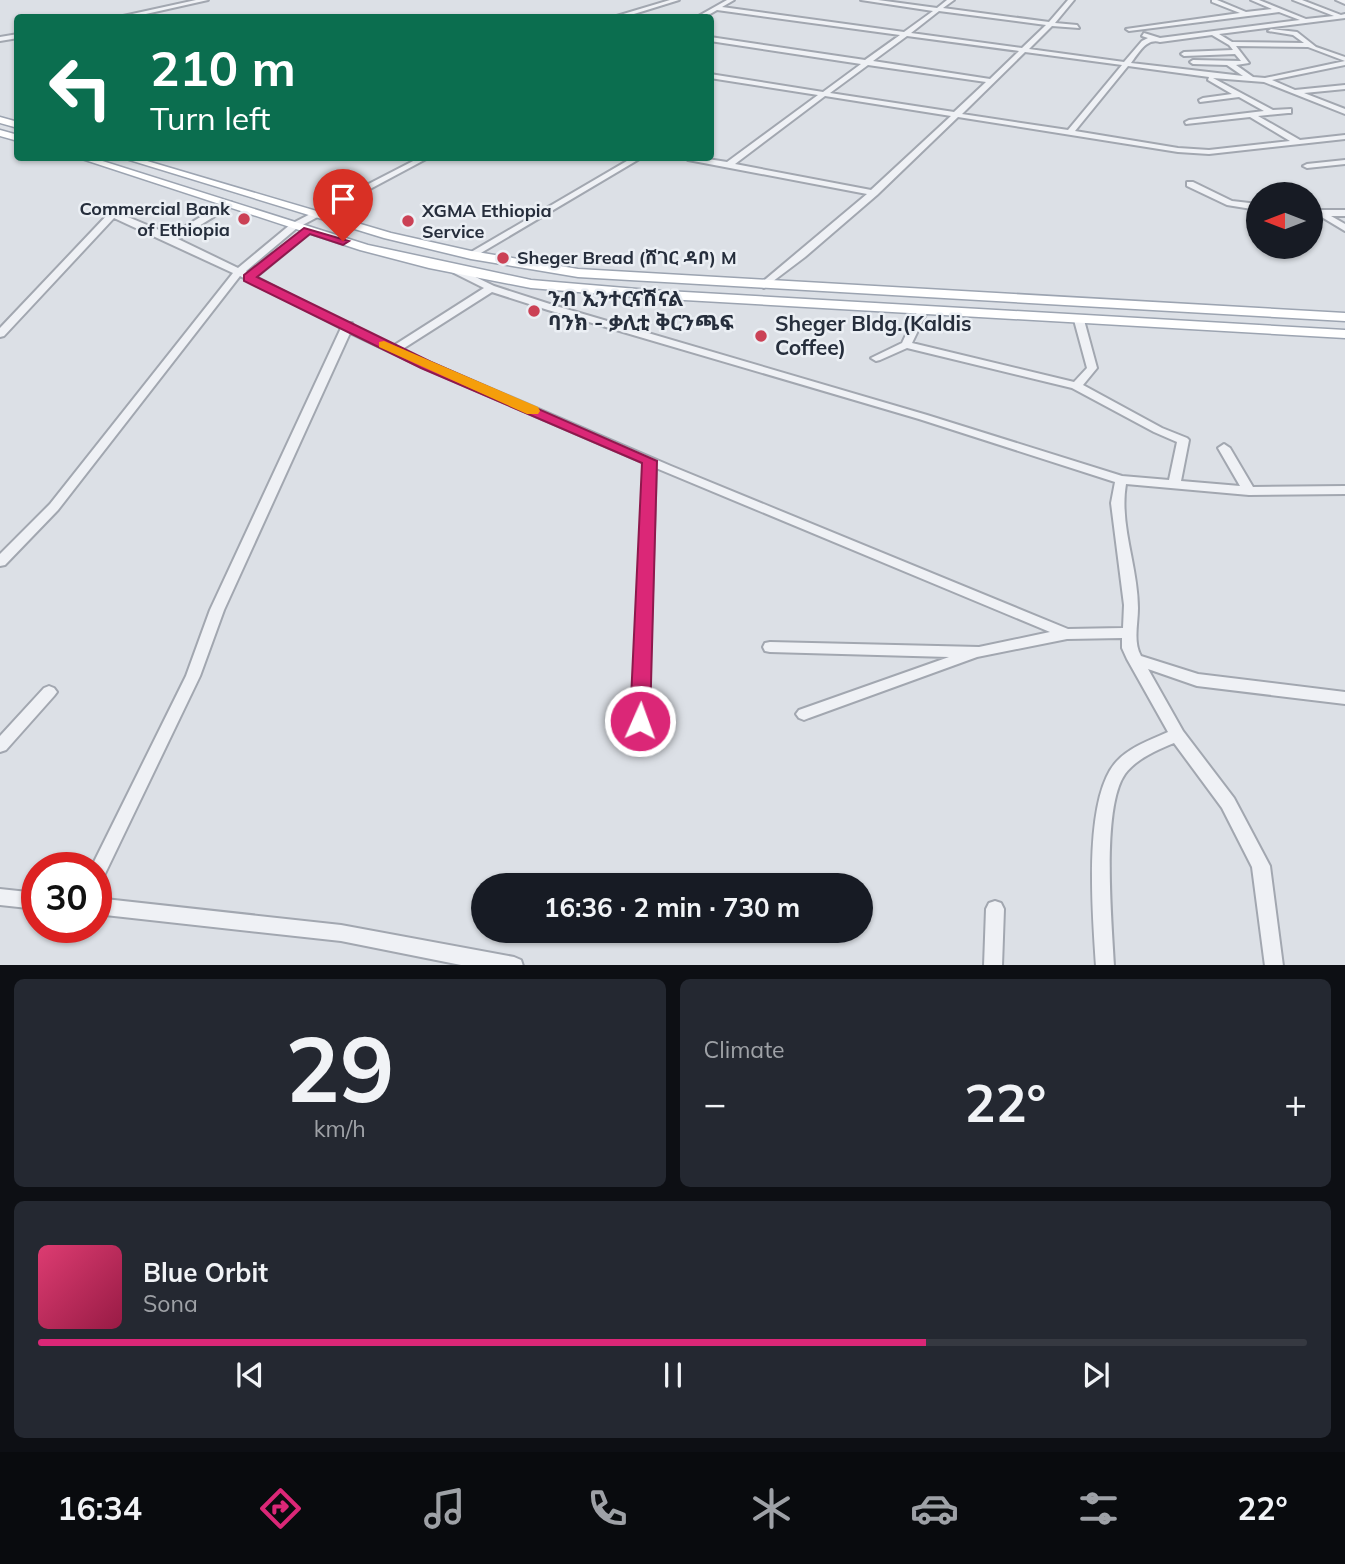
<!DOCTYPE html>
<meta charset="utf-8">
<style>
body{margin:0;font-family:Mulish,"Noto Sans Ethiopic",sans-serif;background:#242831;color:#f1f3f6;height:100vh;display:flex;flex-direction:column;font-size:26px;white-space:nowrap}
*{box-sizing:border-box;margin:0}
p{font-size:23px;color:#9ea1a6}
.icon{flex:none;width:38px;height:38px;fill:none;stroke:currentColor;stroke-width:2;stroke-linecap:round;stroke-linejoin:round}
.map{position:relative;height:965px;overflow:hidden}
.details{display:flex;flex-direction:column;gap:14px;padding:14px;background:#0d0f14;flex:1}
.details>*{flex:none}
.guide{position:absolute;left:14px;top:14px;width:700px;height:147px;border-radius:7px;box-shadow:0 2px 5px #0004;background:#0b6e4f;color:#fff;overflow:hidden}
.needle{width:46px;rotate:270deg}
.tools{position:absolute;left:1246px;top:182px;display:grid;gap:14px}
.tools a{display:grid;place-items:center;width:77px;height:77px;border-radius:50%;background:#171b24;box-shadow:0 2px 5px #0004;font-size:35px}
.speed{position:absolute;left:21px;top:852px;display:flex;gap:14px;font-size:35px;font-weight:700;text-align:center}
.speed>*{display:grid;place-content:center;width:91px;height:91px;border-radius:50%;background:#171b24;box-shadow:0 2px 5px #0004;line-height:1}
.speed .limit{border:10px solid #d22;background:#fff;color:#111}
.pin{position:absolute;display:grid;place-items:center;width:60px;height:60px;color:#fff;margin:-72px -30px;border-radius:50% 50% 50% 0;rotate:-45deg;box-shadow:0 0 7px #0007}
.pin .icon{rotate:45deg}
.me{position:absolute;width:77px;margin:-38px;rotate:2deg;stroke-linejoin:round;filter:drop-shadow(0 0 5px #0008)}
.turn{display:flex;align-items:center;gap:24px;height:147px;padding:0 21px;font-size:32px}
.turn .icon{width:91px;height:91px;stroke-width:2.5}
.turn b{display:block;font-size:49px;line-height:60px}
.big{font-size:52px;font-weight:700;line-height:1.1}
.details .card{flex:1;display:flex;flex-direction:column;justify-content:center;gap:10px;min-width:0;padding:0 24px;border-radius:10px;background:#242831}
.details .dial{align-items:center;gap:0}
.dial b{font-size:91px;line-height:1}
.song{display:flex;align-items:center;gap:21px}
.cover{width:84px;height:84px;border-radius:10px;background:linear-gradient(135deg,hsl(340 70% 55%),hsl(340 70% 35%))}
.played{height:7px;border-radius:4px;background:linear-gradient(90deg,#db2777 70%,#363941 70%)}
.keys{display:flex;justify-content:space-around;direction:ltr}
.heat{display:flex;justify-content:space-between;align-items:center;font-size:38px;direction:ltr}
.details .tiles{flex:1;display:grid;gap:14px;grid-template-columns:1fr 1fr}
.card:last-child{grid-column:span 2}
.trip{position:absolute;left:471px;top:873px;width:402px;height:70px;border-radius:35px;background:#171b24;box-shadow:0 2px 5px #0004;font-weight:700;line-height:70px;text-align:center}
.tab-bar{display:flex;height:112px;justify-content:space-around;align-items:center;background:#090b0e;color:#9ea1a6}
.tab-bar .icon{width:49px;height:49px}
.tab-bar .selected{color:#db2777}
.tab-bar b{font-size:32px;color:#f1f3f6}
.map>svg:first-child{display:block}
</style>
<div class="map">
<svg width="1345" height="966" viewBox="0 0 1345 966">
<rect width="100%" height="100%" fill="#dce0e6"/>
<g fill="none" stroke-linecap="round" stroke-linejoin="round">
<g stroke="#a2a7b0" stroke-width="4">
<path id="minor" d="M196 0H208L128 18H114Z
M670 0H679L621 18H610Z
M727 0H734L722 7 904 32 933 11 861 0H878L937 8 947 0H954L943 8 1049 22 1068 0H1074L1055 23 1077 25 1079 28 1052 26 1029 49 1124 62 1142 41 1148 38 1142 36 1144 33 1160 38 1300 20 1279 12 1129 31 1126 29 1240 13 1212 2V0H1217L1246 12 1272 9 1251 0H1259L1306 19 1334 16 1293 0H1302L1341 15 1345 14V18L1219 34 1232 42 1304 43 1293 35 1268 31 1271 29 1297 32 1316 47 1345 57V61L1308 47 1236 46 1249 63 1236 65 1253 77 1265 78 1345 61V65L1272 80 1295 90 1345 85V89L1304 93 1345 109V114L1264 82 1213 78 1273 110 1291 109V113H1288L1258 116 1300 140 1345 135V139L1209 154 1178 152 958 117 877 195 805 257 764 288 759 285 761 283 867 194 688 160 687 158H701L727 162 818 95 710 78V74L823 92 861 64 710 41V37L865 60 900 35 717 10 703 18H695ZM939 11 1046 25 1022 48 911 33ZM1212 35 1229 45 1233 50 1184 52 1181 54 1184 56 1235 54 1241 61 1193 60 1190 62 1193 64 1227 65 1243 76 1131 63C1139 53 1146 38 1160 42ZM907 36 1019 51 990 79 873 61ZM1025 52 1122 65 1068 130 962 114ZM868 65 986 82 954 112 830 93ZM1128 66 1209 77 1208 80 1232 94 1203 98 1199 100 1200 102 1239 97 1264 111 1189 120 1185 122 1186 124 1250 117 1290 141 1209 150 1178 148 1075 131ZM825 96 951 116 871 190 735 164Z
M1336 0H1345V4Z
M18 34V38L0 41V37Z
M419 158H428L297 228 246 271 248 273 308 227 311 228V232L256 277 345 323H352L353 326 393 346 484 288 452 272V268L455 267 494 286 556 306 927 415 1122 476 1169 480 1177 442 1154 432 1072 388 907 348 880 360 876 361 871 358 902 343 918 310 923 307 928 310 912 343 1074 382 1087 368 1074 320 1079 317 1084 320 1097 368 1083 385 1162 428 1187 438 1189 440 1181 481 1240 486 1218 448 1224 444 1230 448 1253 487 1345 486V494L1249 495 1126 484C1119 526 1138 566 1138 608 1138 624 1133 642 1141 656L1198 674 1345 692V704L1197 686 1148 669 1183 731 1234 798 1270 866 1283 966H1265L1252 867 1222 808 1174 743C1157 750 1136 759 1125 774 1101 808 1112 923 1114 966H1096C1093 917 1082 798 1117 761 1130 747 1150 740 1168 732L1127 659 1122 648V638L1067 639 977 657 809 718 804 720 799 718 796 714 799 710 949 657 770 652 765 651 763 647 765 643 770 642 979 647 1050 632 656 468 648 721 645 725 640 727 635 725 632 721 644 463 424 368 350 333 224 610 200 676 102 880 96 883V868H91L186 676 210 610 341 328 240 276 58 510 5 565 0 566V554L50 504 233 273 114 218 4 336 0 337V328L110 212H116L171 235 225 202H231V206L178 239 238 268 291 224ZM492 292 548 310 919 419 1115 482 1111 503 1124 605 1123 628 1068 629 671 466 401 350Z
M632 158H641L474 257 471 258 466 255Z
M1345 160V164L1307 168 1303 166 1307 164Z
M1187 182H1193L1232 201 1258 204V210L1227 205 1187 186Z
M1311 210H1345V216H1331L1345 224V231L1320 216H1311Z
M49 686 54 688 57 692 54 696 6 750 0 752V736L44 688Z
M0 889 37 893V909L0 905Z
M96 898 341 925 514 957 521 960 523 966H466L341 941 96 914Z
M995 901 1001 903 1004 909 1002 966H984L986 909 989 903Z"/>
</g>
<g stroke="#9ca4b1" stroke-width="3">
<path id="major" d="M0 117 18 122V128L0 123Z
M0 130 18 135V141L0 136Z
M79 158H93L368 245 531 280 649 290 1345 330V338L649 298 531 288 429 268 360 250Z
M123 158H137L391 233 471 251 578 269 1345 313V321L578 277 471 259 384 238Z"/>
</g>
<use href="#minor" fill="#eff1f5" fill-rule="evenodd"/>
<use href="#major" fill="#fff" fill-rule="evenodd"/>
</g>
<path fill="#db2777" stroke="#8e194d" stroke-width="2" d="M304 228 349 241 343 245 310 234 257 277 431 362 657 461 650 721 647 727H633L630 721 642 463 421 368 244 281V275Z"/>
<path fill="#f59e0b" d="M384 341 538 407 540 411 538 414H527L379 347V342Z"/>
<g fill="#cb4155" stroke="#ebeff4" stroke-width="2.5">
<circle cx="244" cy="219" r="7"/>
<circle cx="408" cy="221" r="7"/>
<circle cx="503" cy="258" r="7"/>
<circle cx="534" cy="311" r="7"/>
<circle cx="761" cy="336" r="7"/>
</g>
<g text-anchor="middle" stroke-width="5" stroke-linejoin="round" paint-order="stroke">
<g font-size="18" font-weight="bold" fill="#262e3c" stroke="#ebeff4" text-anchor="start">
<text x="230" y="215" text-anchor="end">Commercial Bank<tspan x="230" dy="21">of Ethiopia</tspan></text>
<text x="422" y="217">XGMA Ethiopia<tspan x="422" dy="21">Service</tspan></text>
<text x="517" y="264">Sheger Bread (ሸገር ዳቦ) M</text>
</g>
<g font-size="21" font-weight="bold" fill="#262e3c" stroke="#ebeff4" text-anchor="start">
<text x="548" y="306">ንብ ኢንተርናሽናል<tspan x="548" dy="24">ባንክ - ቃሊቲ ቅርንጫፍ</tspan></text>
<text x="775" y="331">Sheger Bldg.(Kaldis<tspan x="775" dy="24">Coffee)</tspan></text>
</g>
</g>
</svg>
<div class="tools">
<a><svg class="needle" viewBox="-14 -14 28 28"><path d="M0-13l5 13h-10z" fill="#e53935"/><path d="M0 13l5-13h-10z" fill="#9ea1a6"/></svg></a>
</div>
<div class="speed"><div class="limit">30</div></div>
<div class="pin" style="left:343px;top:241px;background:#d93025"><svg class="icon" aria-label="arrive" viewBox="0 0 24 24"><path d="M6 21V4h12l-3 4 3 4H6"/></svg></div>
<svg class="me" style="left:640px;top:721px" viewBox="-20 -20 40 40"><circle r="17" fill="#db2777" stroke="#fff" stroke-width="3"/><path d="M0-11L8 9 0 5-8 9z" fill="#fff"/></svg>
<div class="trip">16:36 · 2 min · 730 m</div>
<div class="guide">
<div class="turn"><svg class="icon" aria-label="left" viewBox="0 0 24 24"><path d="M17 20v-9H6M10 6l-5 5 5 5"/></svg><div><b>210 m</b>Turn left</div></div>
</div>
</div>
<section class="details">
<div class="tiles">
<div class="card dial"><b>29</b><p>km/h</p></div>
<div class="card"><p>Climate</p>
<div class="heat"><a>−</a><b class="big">22°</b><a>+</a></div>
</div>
<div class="card">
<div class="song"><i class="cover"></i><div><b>Blue Orbit</b><p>Sona</p></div></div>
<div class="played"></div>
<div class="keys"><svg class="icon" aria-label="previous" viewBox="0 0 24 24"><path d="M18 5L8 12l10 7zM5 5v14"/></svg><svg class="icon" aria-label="pause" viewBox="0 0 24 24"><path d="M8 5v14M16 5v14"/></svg><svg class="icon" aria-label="next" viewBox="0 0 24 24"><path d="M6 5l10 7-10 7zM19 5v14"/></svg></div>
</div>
</div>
</section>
<nav class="tab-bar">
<b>16:34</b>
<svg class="icon selected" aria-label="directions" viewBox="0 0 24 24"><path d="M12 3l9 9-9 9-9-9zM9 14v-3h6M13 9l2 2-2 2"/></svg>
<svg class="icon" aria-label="music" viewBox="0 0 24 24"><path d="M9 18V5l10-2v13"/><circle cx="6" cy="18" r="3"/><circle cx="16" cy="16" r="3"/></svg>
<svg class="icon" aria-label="phone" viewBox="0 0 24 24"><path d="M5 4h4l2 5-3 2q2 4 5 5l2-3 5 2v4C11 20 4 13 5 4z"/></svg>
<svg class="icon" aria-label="climate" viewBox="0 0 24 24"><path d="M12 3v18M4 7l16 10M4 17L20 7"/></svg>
<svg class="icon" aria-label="car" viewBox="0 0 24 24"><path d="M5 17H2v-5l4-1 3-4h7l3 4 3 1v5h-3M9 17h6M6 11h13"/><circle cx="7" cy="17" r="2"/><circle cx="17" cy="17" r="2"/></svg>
<svg class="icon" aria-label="filters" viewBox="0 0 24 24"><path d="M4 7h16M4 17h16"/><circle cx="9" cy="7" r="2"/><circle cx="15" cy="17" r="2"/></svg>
<b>22°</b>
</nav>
